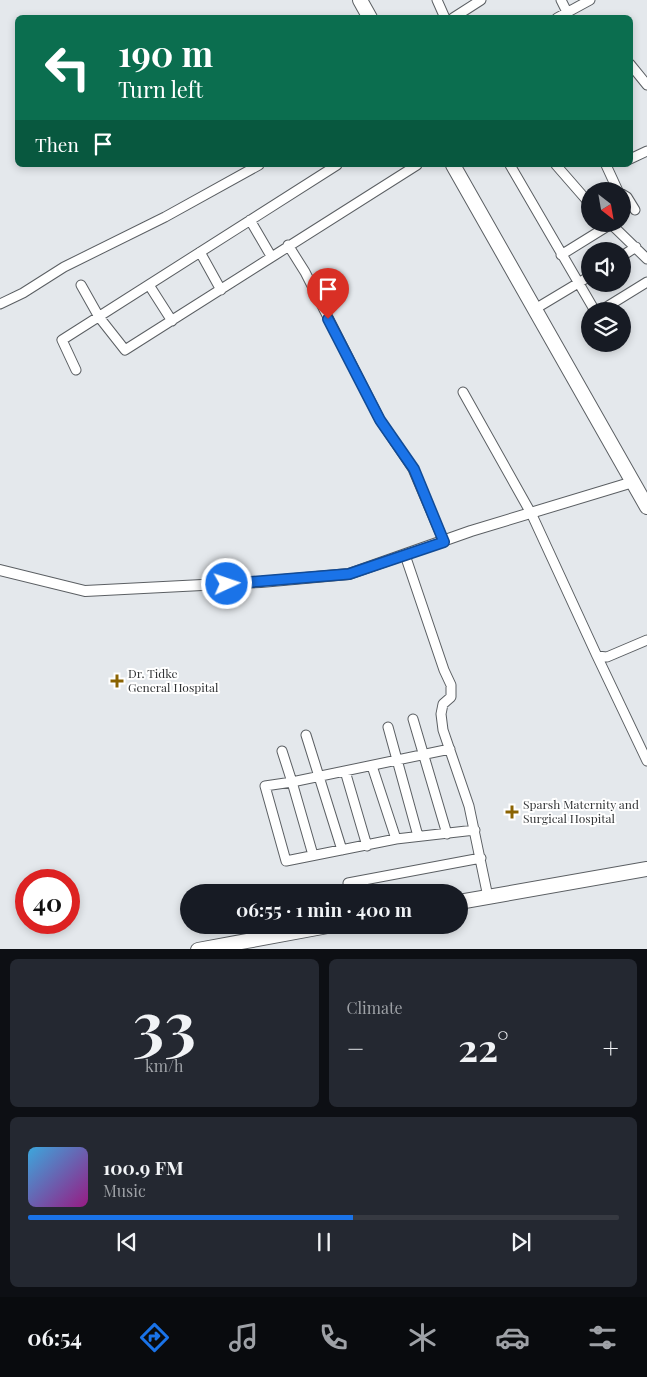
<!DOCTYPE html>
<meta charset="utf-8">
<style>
body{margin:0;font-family:"Playfair Display",serif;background:#242831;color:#f1f3f6;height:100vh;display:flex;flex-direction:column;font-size:19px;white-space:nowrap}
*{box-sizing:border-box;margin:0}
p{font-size:16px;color:#9ea1a6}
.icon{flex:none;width:28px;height:28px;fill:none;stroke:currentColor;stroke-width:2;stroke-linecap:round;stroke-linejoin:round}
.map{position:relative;height:949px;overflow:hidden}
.panel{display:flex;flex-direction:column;gap:10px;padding:10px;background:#0d0f14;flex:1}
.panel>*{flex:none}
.top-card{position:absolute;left:15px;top:15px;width:618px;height:152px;border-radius:8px;box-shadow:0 2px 8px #0003;background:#0b6e4f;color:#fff;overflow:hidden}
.needle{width:32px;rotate:149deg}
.controls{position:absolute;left:581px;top:182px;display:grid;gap:10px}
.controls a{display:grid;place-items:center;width:50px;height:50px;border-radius:50%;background:#171b24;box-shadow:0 2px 8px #0003;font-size:25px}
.speed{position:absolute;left:15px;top:869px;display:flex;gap:10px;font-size:25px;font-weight:700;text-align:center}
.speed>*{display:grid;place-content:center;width:65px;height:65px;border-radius:50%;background:#171b24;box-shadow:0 2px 8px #0003;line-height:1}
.speed .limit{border:8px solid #d22;background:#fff;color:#111}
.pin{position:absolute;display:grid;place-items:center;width:42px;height:42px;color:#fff;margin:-51px -21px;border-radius:50% 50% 50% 0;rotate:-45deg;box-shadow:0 0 5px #0007}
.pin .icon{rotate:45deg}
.me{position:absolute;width:55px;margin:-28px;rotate:87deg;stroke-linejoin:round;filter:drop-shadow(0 0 4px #0008)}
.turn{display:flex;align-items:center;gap:18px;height:105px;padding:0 20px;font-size:22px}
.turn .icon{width:65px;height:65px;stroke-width:2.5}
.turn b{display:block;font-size:35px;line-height:42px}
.then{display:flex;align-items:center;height:48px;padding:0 20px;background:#0003;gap:10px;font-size:19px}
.big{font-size:38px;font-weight:700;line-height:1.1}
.panel .card{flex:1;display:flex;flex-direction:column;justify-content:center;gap:8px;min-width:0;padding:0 18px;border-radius:8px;background:#242831}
.panel .dial{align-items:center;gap:0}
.dial b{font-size:65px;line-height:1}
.song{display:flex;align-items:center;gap:15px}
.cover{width:60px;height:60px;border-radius:8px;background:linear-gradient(135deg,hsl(200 70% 55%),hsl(310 70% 35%))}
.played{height:5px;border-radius:2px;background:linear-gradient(90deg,#1a73e8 55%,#363941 55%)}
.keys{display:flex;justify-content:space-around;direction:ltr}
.heat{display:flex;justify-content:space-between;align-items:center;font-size:28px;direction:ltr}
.panel .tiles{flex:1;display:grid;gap:10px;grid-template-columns:1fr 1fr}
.card:last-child{grid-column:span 2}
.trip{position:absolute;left:180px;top:884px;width:288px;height:50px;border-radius:25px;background:#171b24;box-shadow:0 2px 8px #0003;font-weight:700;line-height:50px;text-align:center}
.tab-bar{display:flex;height:80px;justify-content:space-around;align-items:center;background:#090b0e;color:#9ea1a6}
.tab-bar .icon{width:35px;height:35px}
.tab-bar .selected{color:#1a73e8}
.tab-bar b{font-size:22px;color:#f1f3f6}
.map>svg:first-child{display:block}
</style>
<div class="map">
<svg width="647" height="950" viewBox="0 0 647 950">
<rect width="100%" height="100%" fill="#e4e8ec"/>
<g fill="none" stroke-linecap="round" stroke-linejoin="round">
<g stroke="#5b5f63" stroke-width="11">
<path id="minor" d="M437 0 445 18
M561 0 570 18
M453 18 481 0
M557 18 590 0
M630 64 647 85
M630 159 647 151
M510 165 595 311
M556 165 590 204
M606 165 618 191
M622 194 627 197 635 210
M250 220 271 256
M611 224 647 259
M288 245 305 272 380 420 413 469 444 542
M200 252 221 290
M561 255 611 224
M622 256 636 247
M81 285 99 317 125 350C223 289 319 226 417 165
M149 285 172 321
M0 304 23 293 64 267 165 217 259 165
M535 309 590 276
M600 311 647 282
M76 370 62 340 337 165
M463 392 532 515 597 656 607 657 647 640
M405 555 444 670 451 685V697L443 704 441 714 443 730 469 806 488 897
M597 656 647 761
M413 719 447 834
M388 727 418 836
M306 735 342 850
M282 751 292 782 265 786 286 861 396 839 475 830
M372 766 396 839
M345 771 367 846
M313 855 292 782 450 749
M348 883 481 858"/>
</g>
<g stroke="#5b5f63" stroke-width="12">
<path id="tertiary" d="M0 570 85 591 261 582 349 574 471 531 633 482"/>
</g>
<g stroke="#5b5f63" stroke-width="16">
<path id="primary" d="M459 902 647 869
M198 950 333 925"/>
</g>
<g stroke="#5b5f63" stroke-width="16">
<path id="trunk" d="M360 0 370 18
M453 165 647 507"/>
</g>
<use href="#minor" stroke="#fff" stroke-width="9"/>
<use href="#tertiary" stroke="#fff" stroke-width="10"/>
<use href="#primary" stroke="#fff" stroke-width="14"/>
<use href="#trunk" stroke="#fff" stroke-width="14"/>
</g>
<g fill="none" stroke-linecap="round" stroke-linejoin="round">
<g stroke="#114b97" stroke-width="12">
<path id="route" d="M227 584 349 574 444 542 414 469 380 420 328 319"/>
</g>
<use href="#route" stroke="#1a73e8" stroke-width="9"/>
</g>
<g fill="#8a6302" stroke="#fff" stroke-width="2">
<path d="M114.5 673.5h5v5h5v5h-5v5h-5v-5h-5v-5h5z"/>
<path d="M509.5 804.5h5v5h5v5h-5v5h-5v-5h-5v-5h5z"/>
</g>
<g text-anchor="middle" stroke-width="4" stroke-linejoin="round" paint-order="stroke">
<g font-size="12" fill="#313335" stroke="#fff" text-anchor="start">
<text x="128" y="678">Dr. Tidke<tspan x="128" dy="14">General Hospital</tspan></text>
<text x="523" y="809">Sparsh Maternity and<tspan x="523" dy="14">Surgical Hospital</tspan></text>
</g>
</g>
</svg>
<div class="controls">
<a><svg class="needle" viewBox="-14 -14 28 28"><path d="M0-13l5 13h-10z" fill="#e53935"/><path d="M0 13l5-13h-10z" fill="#9ea1a6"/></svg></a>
<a><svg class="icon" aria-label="sound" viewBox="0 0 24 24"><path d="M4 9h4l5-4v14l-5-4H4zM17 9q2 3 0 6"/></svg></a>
<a><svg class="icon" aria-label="layers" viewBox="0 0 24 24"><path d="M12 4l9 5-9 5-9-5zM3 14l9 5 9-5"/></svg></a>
</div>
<div class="speed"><div class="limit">40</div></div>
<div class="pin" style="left:328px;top:319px;background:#d93025"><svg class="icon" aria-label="arrive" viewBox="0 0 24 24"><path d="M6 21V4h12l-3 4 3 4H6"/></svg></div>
<svg class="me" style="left:227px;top:584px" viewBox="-20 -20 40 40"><circle r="17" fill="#1a73e8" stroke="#fff" stroke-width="3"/><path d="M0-11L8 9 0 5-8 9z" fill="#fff"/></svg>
<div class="trip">06:55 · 1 min · 400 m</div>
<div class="top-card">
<div class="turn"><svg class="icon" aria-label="left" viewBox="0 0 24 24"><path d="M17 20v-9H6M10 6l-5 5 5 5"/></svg><div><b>190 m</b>Turn left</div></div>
<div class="then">Then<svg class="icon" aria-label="arrive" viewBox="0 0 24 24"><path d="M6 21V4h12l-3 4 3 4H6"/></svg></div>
</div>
</div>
<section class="panel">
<div class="tiles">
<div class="card dial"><b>33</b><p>km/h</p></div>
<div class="card"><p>Climate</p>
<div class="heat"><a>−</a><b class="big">22°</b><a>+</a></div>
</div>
<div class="card">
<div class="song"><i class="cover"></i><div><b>100.9 FM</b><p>Music</p></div></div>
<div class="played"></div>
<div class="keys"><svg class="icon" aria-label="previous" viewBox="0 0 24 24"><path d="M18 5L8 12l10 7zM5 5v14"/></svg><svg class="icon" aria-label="pause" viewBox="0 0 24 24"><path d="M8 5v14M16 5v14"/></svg><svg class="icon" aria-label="next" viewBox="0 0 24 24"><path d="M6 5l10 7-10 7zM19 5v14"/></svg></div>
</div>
</div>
</section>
<nav class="tab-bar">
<b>06:54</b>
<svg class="icon selected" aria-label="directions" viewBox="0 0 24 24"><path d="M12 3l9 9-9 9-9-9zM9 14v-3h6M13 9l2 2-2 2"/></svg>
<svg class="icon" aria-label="music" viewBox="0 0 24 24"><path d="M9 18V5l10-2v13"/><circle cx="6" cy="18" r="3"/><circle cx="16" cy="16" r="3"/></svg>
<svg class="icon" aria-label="phone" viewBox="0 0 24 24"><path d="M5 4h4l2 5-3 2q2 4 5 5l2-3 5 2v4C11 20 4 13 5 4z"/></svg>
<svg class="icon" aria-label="climate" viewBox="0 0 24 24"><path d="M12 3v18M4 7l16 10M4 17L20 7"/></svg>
<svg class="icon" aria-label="car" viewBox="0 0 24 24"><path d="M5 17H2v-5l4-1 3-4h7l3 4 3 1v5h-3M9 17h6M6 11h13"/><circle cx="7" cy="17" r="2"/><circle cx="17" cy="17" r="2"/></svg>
<svg class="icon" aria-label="filters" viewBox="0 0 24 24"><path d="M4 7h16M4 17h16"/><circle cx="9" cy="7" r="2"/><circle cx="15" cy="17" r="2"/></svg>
</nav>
